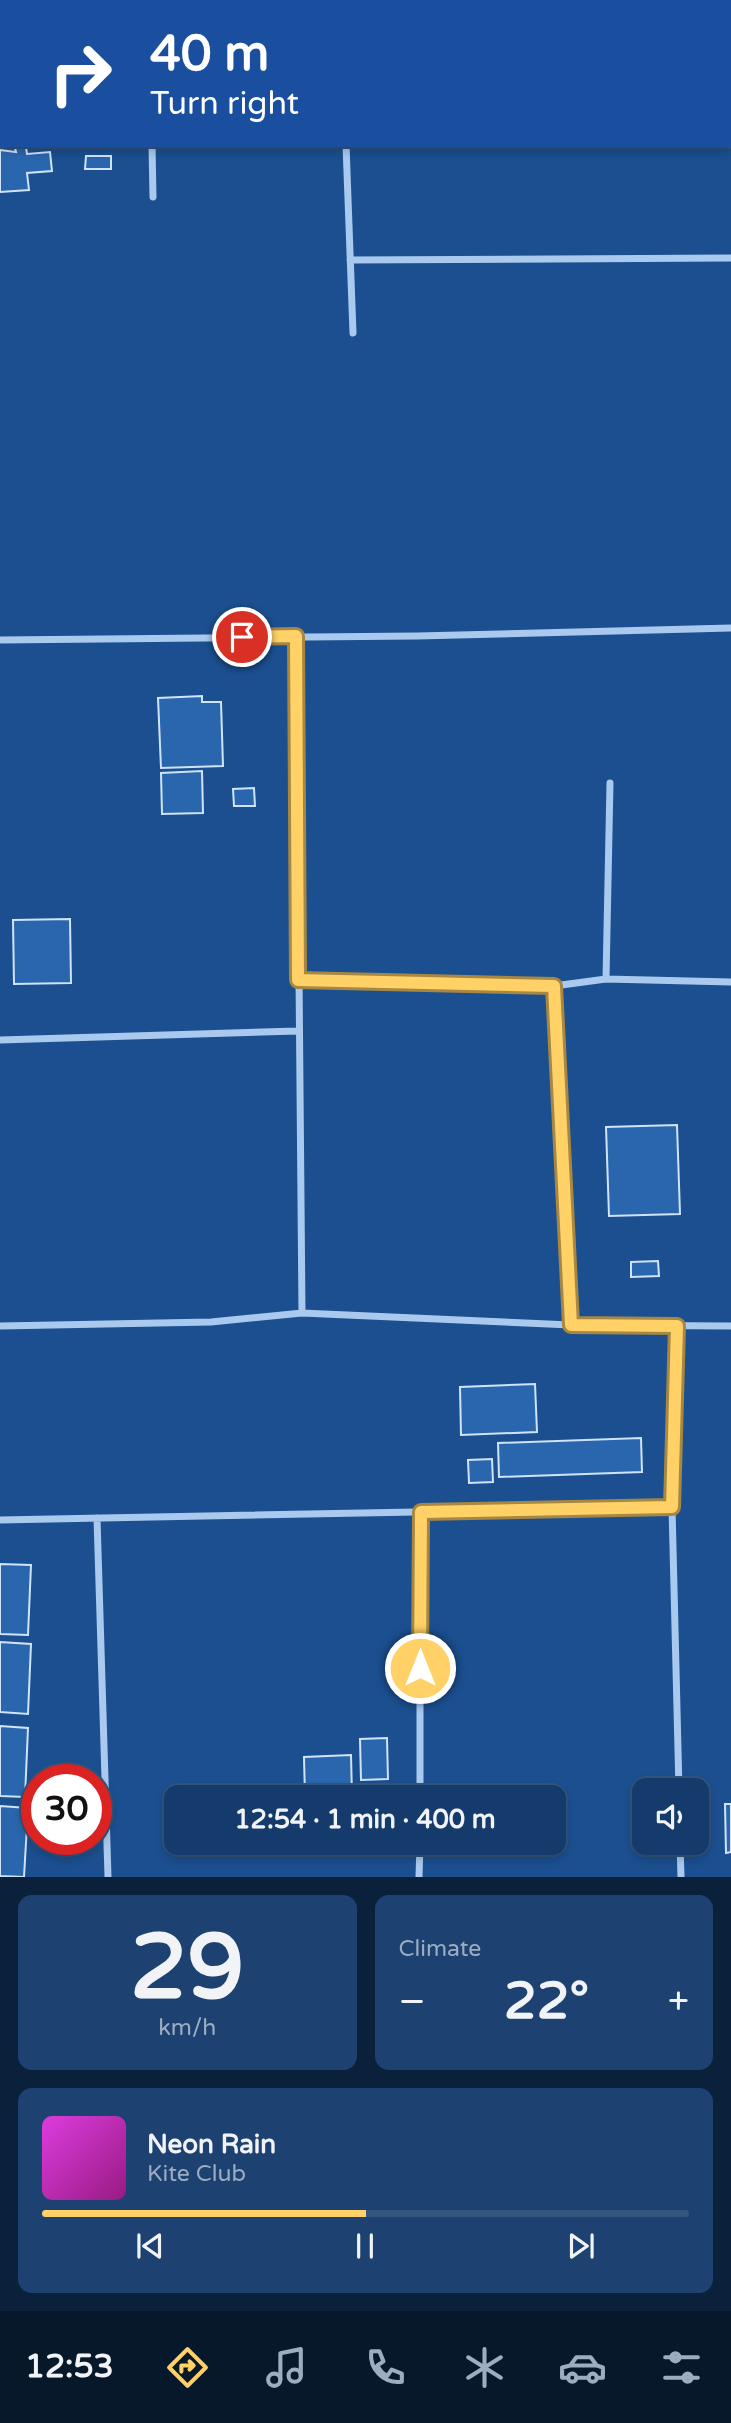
<!DOCTYPE html>
<meta charset="utf-8">
<style>
body{margin:0;font-family:"Varela Round",sans-serif;background:#1d4271;color:#f1f3f6;height:100vh;display:flex;flex-direction:column;font-size:26px;white-space:nowrap}
*{box-sizing:border-box;margin:0}
p{font-size:23px;color:#9dadc1}
.icon{flex:none;width:38px;height:38px;fill:none;stroke:currentColor;stroke-width:2;stroke-linecap:round;stroke-linejoin:round}
.map{position:relative;height:1877px;overflow:hidden}
.side{display:flex;flex-direction:column;gap:18px;padding:18px;background:#0b203b;flex:1}
.side>*{flex:none}
.hud{position:absolute;left:0px;top:0px;width:732px;height:147px;box-shadow:0 4px 10px #0003,0 0 0 2px #33557e;background:#1a4fa0;color:#fff;overflow:hidden}
.buttons{position:absolute;left:632px;top:1778px;display:grid;gap:14px}
.buttons a{display:grid;place-items:center;width:77px;height:77px;border-radius:14px;background:#143b6b;box-shadow:0 4px 10px #0003,0 0 0 2px #33557e;font-size:35px}
.speed{position:absolute;left:21px;top:1764px;display:flex;gap:14px;font-size:35px;font-weight:700;text-align:center}
.speed>*{display:grid;place-content:center;width:91px;height:91px;border-radius:50%;background:#143b6b;box-shadow:0 4px 10px #0003,0 0 0 2px #33557e;line-height:1}
.speed .limit{border:10px solid #d22;background:#fff;color:#111}
.pin{position:absolute;display:grid;place-items:center;width:60px;height:60px;color:#fff;margin:-30px;border:4px solid #fff;border-radius:50%;box-shadow:0 2px 7px #0007}
.me{position:absolute;width:77px;margin:-38px;rotate:0deg;stroke-linejoin:round;filter:drop-shadow(0 0 5px #0008)}
.turn{display:flex;align-items:center;gap:24px;height:147px;padding:0 35px;font-size:32px}
.turn .icon{width:91px;height:91px;stroke-width:2.5}
.turn b{display:block;font-size:49px;line-height:60px}
.big{font-size:52px;font-weight:800;line-height:1.1}
.side .card{flex:1;display:flex;flex-direction:column;justify-content:center;gap:10px;min-width:0;padding:0 24px;border-radius:14px;background:#1d4271}
.side .dial{align-items:center;gap:0}
.dial b{font-size:91px;line-height:1}
.song{display:flex;align-items:center;gap:21px}
.cover{width:84px;height:84px;border-radius:10px;background:linear-gradient(135deg,hsl(300 70% 55%),hsl(310 70% 35%))}
.played{height:7px;border-radius:4px;background:linear-gradient(90deg,#ffd166 50%,#33557e 50%)}
.keys{display:flex;justify-content:space-around;direction:ltr}
.heat{display:flex;justify-content:space-between;align-items:center;font-size:38px;direction:ltr}
.side .tiles{flex:1;display:grid;gap:18px;grid-template-columns:1fr 1fr}
.card:last-child{grid-column:span 2}
.trip{position:absolute;left:164px;top:1785px;width:402px;height:70px;border-radius:14px;background:#143b6b;box-shadow:0 4px 10px #0003,0 0 0 2px #33557e;font-weight:800;line-height:70px;text-align:center}
.menu{display:flex;height:112px;justify-content:space-around;align-items:center;background:#08182b;color:#9dadc1}
.menu .icon{width:49px;height:49px}
.menu .on{color:#ffd166}
.menu b{font-size:32px;color:#f1f3f6}
.map>svg:first-child{display:block}
</style>
<div class="map">
<svg width="731" height="1877" viewBox="0 0 731 1877">
<rect width="100%" height="100%" fill="#1b4f8f"/>
<path fill="#2a66ad" stroke="#cfe3fa" stroke-width="2" d="M26 147 27 154 50 152 52 171 27 173 29 190 0 192V150L16 152 15 148Z
M86 156H111V169H85Z
M202 696V702H221L223 766 161 768 158 698Z
M202 771 203 813 162 814 161 773Z
M254 788 255 806H234L233 789Z
M70 919 71 983 14 984 13 920Z
M677 1125 680 1214 609 1216 606 1127Z
M658 1261 659 1276 631 1277V1262Z
M535 1384 537 1432 461 1435 460 1387Z
M641 1438 642 1472 499 1477 498 1443Z
M492 1459 493 1482 469 1483 468 1460Z
M0 1564 31 1565 28 1635 0 1634Z
M0 1642 31 1644 28 1714 0 1712Z
M0 1726 28 1728 25 1797 0 1796Z
M387 1738 388 1779 361 1780 360 1739Z
M351 1755 352 1797H305L304 1757Z
M725 1804H731V1852L726 1853Z
M0 1806 28 1808 24 1877 0 1876Z"/>
<g fill="none" stroke-linecap="round" stroke-linejoin="round">
<path stroke="#a9c9ee" stroke-width="7" d="M341 0 342 2
M0 56H2
M152 145 153 197
M346 145 353 333
M350 260 731 258
M296 637 302 1313
M0 640 417 636 731 628
M606 979 610 783
M298 980 554 986 606 979 731 982
M554 986 571 1325
M0 1040 297 1031
M0 1326 211 1322 302 1313 571 1325 731 1326
M677 1326 672 1507 679 1790
M97 1518 108 1877
M0 1520 672 1507
M420 1797V1512
M680 1843 681 1877
M419 1877 420 1843"/>
</g>
<g fill="none" stroke-linecap="round" stroke-linejoin="round">
<g stroke="#a68842" stroke-width="18">
<path id="route" d="M242 637 296 636 298 980 554 986 571 1325 677 1326 672 1507 421 1512 420 1668"/>
</g>
<use href="#route" stroke="#ffd166" stroke-width="12"/>
</g>
</svg>
<div class="buttons">
<a><svg class="icon" aria-label="sound" viewBox="0 0 24 24"><path d="M4 9h4l5-4v14l-5-4H4zM17 9q2 3 0 6"/></svg></a>
</div>
<div class="speed"><div class="limit">30</div></div>
<div class="pin" style="left:242px;top:637px;background:#d93025"><svg class="icon" aria-label="arrive" viewBox="0 0 24 24"><path d="M6 21V4h12l-3 4 3 4H6"/></svg></div>
<svg class="me" style="left:420px;top:1668px" viewBox="-20 -20 40 40"><circle r="17" fill="#ffd166" stroke="#fff" stroke-width="3"/><path d="M0-11L8 9 0 5-8 9z" fill="#fff"/></svg>
<div class="trip">12:54 · 1 min · 400 m</div>
<div class="hud">
<div class="turn"><svg class="icon" aria-label="right" viewBox="0 0 24 24"><path d="M7 20v-9h11M14 6l5 5-5 5"/></svg><div><b>40 m</b>Turn right</div></div>
</div>
</div>
<section class="side">
<div class="tiles">
<div class="card dial"><b>29</b><p>km/h</p></div>
<div class="card"><p>Climate</p>
<div class="heat"><a>−</a><b class="big">22°</b><a>+</a></div>
</div>
<div class="card">
<div class="song"><i class="cover"></i><div><b>Neon Rain</b><p>Kite Club</p></div></div>
<div class="played"></div>
<div class="keys"><svg class="icon" aria-label="previous" viewBox="0 0 24 24"><path d="M18 5L8 12l10 7zM5 5v14"/></svg><svg class="icon" aria-label="pause" viewBox="0 0 24 24"><path d="M8 5v14M16 5v14"/></svg><svg class="icon" aria-label="next" viewBox="0 0 24 24"><path d="M6 5l10 7-10 7zM19 5v14"/></svg></div>
</div>
</div>
</section>
<nav class="menu">
<b>12:53</b>
<svg class="icon on" aria-label="directions" viewBox="0 0 24 24"><path d="M12 3l9 9-9 9-9-9zM9 14v-3h6M13 9l2 2-2 2"/></svg>
<svg class="icon" aria-label="music" viewBox="0 0 24 24"><path d="M9 18V5l10-2v13"/><circle cx="6" cy="18" r="3"/><circle cx="16" cy="16" r="3"/></svg>
<svg class="icon" aria-label="phone" viewBox="0 0 24 24"><path d="M5 4h4l2 5-3 2q2 4 5 5l2-3 5 2v4C11 20 4 13 5 4z"/></svg>
<svg class="icon" aria-label="climate" viewBox="0 0 24 24"><path d="M12 3v18M4 7l16 10M4 17L20 7"/></svg>
<svg class="icon" aria-label="car" viewBox="0 0 24 24"><path d="M5 17H2v-5l4-1 3-4h7l3 4 3 1v5h-3M9 17h6M6 11h13"/><circle cx="7" cy="17" r="2"/><circle cx="17" cy="17" r="2"/></svg>
<svg class="icon" aria-label="filters" viewBox="0 0 24 24"><path d="M4 7h16M4 17h16"/><circle cx="9" cy="7" r="2"/><circle cx="15" cy="17" r="2"/></svg>
</nav>
